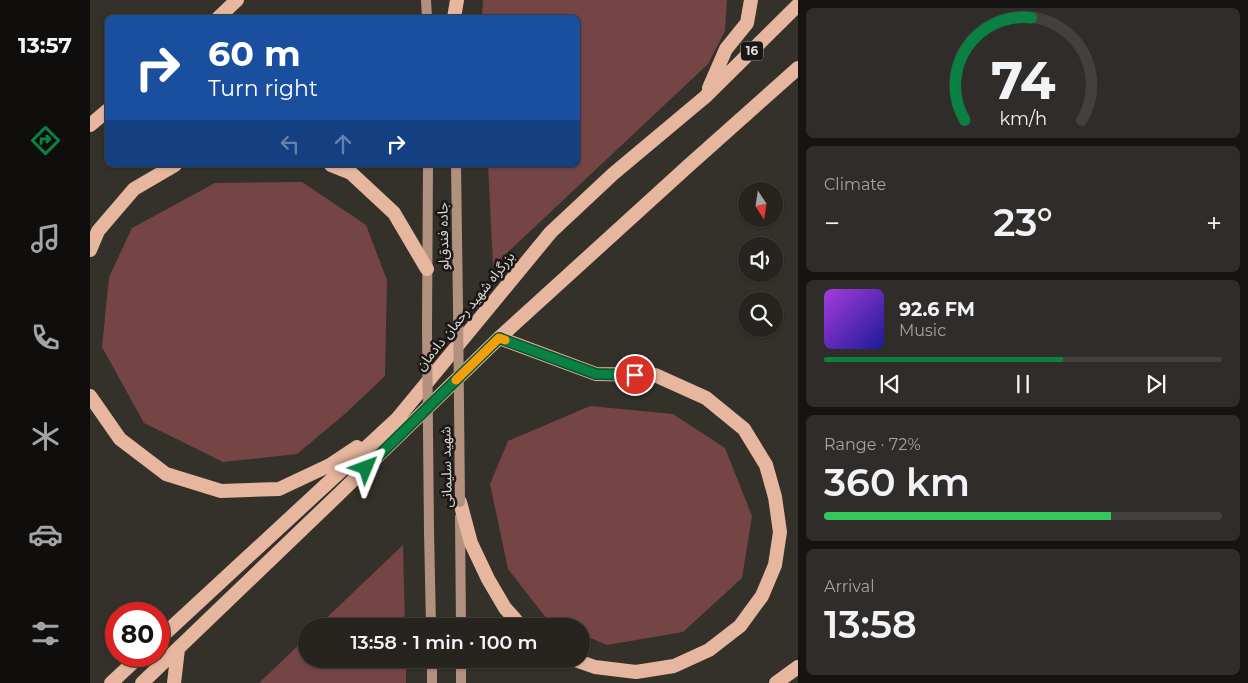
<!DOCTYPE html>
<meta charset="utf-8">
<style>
body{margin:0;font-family:Montserrat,"Noto Sans Arabic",sans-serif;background:#2f2c29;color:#f1f3f6;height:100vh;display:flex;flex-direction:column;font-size:19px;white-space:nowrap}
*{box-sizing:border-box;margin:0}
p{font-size:16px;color:#a4a4a5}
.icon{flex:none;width:28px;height:28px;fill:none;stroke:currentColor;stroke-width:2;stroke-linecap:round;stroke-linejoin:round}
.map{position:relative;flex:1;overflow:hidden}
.side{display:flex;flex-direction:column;gap:8px;padding:8px;background:#151412;width:450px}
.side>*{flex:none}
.guide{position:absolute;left:15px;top:15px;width:475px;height:152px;border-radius:8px;box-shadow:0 1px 4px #0004,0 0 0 1px #43413e;background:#1a4fa0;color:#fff;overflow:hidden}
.needle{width:32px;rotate:168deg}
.buttons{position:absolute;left:648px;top:182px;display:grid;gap:10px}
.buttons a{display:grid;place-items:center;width:45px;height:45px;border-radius:50%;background:#272420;box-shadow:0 1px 4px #0004,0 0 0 1px #43413e;font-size:25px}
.speed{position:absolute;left:15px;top:602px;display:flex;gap:10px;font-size:25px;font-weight:700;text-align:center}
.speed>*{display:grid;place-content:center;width:65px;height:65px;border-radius:50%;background:#272420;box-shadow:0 1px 4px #0004,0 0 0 1px #43413e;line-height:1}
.speed .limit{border:8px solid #d22;background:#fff;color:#111}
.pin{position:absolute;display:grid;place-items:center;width:42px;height:42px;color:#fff;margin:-21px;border:2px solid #fff;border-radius:50%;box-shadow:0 1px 5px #0007}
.me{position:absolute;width:55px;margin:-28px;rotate:46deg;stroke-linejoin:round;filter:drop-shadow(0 0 4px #0008)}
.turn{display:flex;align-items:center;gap:18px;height:105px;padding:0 20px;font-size:22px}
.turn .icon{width:65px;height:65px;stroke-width:2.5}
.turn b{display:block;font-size:35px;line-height:42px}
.lanes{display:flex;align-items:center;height:48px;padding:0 20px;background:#0003;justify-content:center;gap:25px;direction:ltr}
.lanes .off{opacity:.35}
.big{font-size:38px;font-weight:600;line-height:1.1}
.side .widget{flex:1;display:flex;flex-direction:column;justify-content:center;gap:8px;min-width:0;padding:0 18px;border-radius:8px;background:#2f2c29}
.side .dial{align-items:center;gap:0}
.dial svg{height:130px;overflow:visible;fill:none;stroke:#43413e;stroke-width:7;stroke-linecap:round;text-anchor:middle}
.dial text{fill:#f1f3f6;stroke:none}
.song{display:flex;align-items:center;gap:15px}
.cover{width:60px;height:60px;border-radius:8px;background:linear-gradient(135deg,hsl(280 70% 55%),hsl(240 70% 35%))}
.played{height:5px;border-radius:2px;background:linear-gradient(90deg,#0b8043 60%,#43413e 60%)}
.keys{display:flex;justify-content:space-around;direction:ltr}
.heat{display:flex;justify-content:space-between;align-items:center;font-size:28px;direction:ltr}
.charge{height:8px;border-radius:4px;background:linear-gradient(90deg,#34c759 72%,#43413e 0)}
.trip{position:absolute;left:208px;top:618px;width:292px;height:50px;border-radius:25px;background:#272420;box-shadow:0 1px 4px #0004,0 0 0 1px #43413e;font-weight:600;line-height:50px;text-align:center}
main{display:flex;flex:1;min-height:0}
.tabs{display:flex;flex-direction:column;width:90px;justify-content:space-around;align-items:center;background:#100e0d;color:#a4a4a5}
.tabs .icon{width:35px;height:35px}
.tabs .on{color:#0b8043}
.tabs b{font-size:22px;color:#f1f3f6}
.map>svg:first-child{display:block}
</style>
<main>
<nav class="tabs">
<b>13:57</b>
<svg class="icon on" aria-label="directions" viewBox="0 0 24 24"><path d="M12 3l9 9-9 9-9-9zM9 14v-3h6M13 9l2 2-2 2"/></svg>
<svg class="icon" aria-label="music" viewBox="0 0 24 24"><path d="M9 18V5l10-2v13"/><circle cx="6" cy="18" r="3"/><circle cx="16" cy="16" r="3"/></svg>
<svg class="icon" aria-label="phone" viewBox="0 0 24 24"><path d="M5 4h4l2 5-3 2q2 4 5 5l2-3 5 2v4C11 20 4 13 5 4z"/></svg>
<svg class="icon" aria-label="climate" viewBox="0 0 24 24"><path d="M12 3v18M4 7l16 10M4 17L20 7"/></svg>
<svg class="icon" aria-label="car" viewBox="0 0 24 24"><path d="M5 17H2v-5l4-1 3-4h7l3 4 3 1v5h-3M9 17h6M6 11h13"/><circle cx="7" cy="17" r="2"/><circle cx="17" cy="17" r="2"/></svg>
<svg class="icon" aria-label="filters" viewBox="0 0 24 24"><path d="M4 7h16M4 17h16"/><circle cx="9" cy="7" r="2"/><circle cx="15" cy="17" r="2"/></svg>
</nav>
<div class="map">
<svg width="708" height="683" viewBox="0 0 708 683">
<rect width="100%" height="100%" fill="#34302a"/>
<path fill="#754546" d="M393 0H637L635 31 618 64 403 266 398 165H488V18L392 17Z
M212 182 276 225 297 280 295 376 256 413 207 454 133 462 54 423 12 347 19 277 42 228 125 183Z
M500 406 583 414 635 448 662 516 652 578 593 632 517 645 491 634V626H474L457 619 418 569 400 484 418 441Z
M313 545 315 626H228Z
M216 638V659H316V683H169Z"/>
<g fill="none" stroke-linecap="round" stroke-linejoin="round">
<path stroke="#b2917f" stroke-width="10" d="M336 0 337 18
M366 165 368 307
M337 329 338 165
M370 517 371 626
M339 531 341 626
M342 659V683
M371 659V683"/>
<path stroke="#e6b79e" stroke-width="14" d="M128 18 147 0
M364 18 367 0
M619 88 636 49 657 23 661 0
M0 125 18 110
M241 165 261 173 304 213 337 269
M0 250 8 231 44 189 85 165
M409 338 506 374 565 375 616 398 654 429 676 465 685 497 690 532 685 565 672 596 650 626 619 650 584 666 546 672 505 667 482 659
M0 396 30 439 76 474 131 491 189 489 240 465 267 447
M370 502 381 543 398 579 415 608 431 626
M69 639 307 419 461 232 523 174 615 97 708 5
M21 683 50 656
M52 683 249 494 409 338 597 167 708 68
M84 683 88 649
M686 683 708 667"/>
<path stroke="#b2917f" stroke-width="10" d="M368 307 370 502
M337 329 339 531"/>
</g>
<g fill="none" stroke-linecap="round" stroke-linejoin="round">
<g stroke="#07532c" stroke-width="12">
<path id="route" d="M276 468 409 338 506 374 545 375"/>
</g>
<use href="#route" stroke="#0b8043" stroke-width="9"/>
<path stroke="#f59e0b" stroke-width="9" d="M366 380 409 338 415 340"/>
</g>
<g text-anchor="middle" stroke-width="5" stroke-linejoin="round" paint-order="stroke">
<rect fill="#1a1816" stroke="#a2a09d" stroke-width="1" x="651" y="41.5" width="22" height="19" rx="4"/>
<g font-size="12" font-weight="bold" fill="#dddad7">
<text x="662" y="55">16</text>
</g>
<g font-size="14" fill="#dddad7" stroke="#1a1816">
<text transform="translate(353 236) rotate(-91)" y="5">جاده فندق‌لو</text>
<text transform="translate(375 311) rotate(-51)" y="5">بزرگراه شهید رحمان دادمان</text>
<text transform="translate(356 467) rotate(-91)" y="5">شهید سلیمانی</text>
</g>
</g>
</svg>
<div class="buttons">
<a><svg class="needle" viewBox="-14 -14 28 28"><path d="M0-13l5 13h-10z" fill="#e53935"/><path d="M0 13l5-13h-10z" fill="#a4a4a5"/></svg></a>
<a><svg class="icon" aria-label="sound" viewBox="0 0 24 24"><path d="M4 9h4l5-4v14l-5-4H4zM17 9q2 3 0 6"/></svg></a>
<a><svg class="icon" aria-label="search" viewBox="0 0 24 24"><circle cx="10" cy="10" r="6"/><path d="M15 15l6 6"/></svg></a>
</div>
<div class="speed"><div class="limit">80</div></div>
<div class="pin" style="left:545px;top:375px;background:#d93025"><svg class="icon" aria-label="arrive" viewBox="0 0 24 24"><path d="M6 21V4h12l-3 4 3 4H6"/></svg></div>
<svg class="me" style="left:276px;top:468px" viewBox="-20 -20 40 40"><path d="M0-17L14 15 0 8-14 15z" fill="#0b8043" stroke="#fff" stroke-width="4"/></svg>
<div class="trip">13:58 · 1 min · 100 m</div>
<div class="guide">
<div class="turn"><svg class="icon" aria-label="right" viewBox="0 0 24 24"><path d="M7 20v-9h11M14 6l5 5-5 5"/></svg><div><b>60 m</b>Turn right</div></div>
<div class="lanes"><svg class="icon off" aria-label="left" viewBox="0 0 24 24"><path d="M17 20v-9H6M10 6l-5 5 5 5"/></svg><svg class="icon off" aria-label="ahead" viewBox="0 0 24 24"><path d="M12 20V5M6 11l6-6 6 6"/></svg><svg class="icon" aria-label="right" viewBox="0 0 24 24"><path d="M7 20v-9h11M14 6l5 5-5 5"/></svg></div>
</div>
</div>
<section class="side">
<div class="widget dial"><svg viewBox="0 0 100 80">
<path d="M14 69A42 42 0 1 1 86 69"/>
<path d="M14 69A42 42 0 0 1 55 6" stroke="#0b8043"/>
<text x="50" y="56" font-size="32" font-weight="700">74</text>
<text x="50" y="72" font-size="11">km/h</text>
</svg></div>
<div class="widget"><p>Climate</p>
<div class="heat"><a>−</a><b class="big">23°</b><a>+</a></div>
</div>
<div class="widget">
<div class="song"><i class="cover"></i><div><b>92.6 FM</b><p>Music</p></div></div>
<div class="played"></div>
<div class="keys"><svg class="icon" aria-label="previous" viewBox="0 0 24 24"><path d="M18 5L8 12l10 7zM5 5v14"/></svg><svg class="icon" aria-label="pause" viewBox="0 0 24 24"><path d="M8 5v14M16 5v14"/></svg><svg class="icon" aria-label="next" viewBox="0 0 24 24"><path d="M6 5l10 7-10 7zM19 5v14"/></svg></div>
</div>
<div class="widget"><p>Range · 72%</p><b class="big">360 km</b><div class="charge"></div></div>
<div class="widget"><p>Arrival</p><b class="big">13:58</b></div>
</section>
</main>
